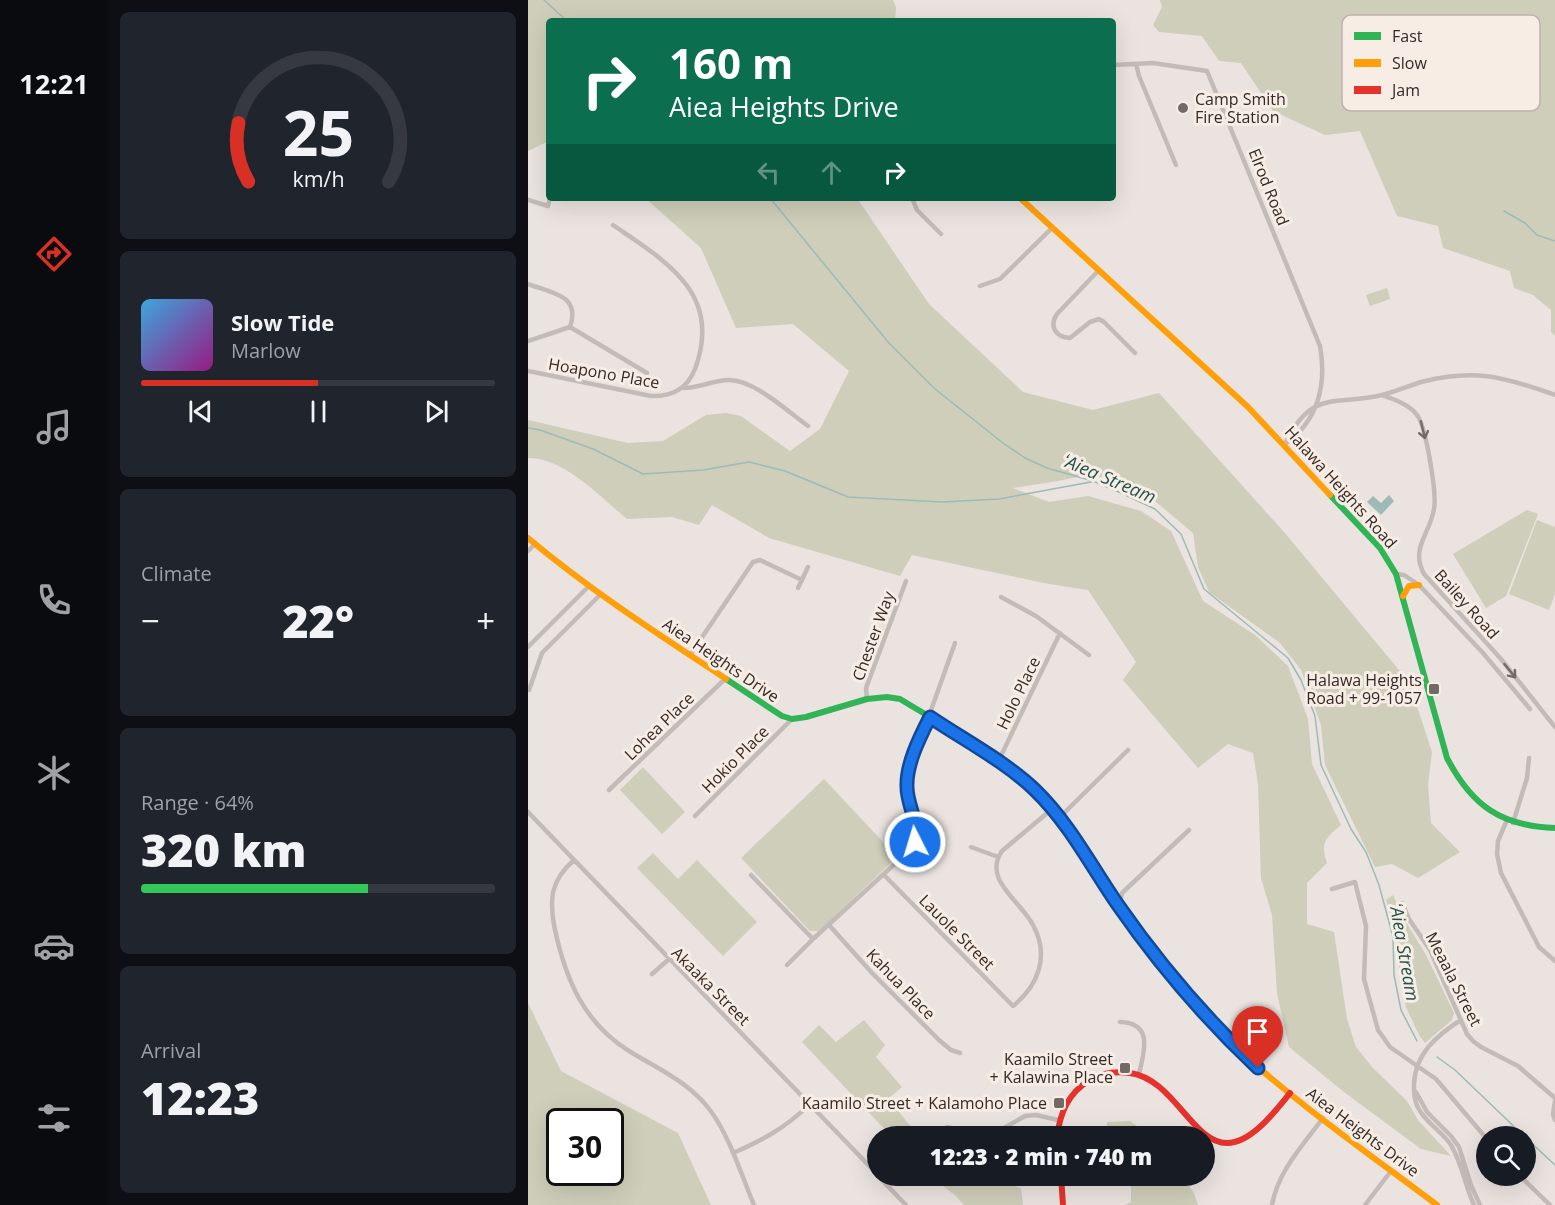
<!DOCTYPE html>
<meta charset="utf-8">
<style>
body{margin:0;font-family:"Open Sans",sans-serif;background:#20242c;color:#f1f3f6;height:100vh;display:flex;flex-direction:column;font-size:22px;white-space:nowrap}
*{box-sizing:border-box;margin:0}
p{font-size:20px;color:#9ea1a6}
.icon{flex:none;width:33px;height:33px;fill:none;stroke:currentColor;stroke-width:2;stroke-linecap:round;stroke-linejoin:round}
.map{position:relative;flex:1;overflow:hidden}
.drawer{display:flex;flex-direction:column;gap:12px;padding:12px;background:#0d0f14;width:420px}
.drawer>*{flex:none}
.guide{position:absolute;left:18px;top:18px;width:570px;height:183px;border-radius:6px;box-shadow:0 6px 24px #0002;background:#0b6e4f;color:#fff;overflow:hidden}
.buttons{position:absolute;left:948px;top:1126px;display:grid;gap:12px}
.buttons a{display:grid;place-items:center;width:60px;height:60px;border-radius:50%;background:#171b24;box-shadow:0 6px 24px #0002;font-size:30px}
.speed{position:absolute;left:18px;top:1108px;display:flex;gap:12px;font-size:30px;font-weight:700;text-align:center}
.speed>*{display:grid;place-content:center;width:78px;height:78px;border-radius:50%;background:#171b24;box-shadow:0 6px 24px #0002;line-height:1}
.speed .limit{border:3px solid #111;border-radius:9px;background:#fff;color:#111}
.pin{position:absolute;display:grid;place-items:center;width:51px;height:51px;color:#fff;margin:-62px -26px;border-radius:50% 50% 50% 0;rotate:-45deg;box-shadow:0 0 6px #0007}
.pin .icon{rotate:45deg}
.me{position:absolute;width:66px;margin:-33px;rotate:355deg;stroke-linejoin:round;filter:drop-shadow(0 0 4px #0008)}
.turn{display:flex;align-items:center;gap:21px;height:126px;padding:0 24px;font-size:27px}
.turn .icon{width:78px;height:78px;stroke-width:2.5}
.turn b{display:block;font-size:42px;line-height:51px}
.lanes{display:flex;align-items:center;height:57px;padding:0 24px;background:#0003;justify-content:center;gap:30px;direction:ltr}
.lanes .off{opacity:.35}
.big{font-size:45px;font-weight:800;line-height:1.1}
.drawer .widget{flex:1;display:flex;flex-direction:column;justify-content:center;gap:9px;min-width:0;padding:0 21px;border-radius:9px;background:#20242c}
.drawer .dial{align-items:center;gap:0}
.dial svg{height:156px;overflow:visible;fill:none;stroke:#363941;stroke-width:7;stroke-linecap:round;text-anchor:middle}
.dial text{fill:#f1f3f6;stroke:none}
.song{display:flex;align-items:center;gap:18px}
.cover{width:72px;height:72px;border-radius:9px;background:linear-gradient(135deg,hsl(200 70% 55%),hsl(310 70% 35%))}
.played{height:6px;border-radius:3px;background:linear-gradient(90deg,#d93025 50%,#363941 50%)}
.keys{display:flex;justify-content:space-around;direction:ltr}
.heat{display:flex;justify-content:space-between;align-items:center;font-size:33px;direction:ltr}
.charge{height:9px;border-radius:4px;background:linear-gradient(90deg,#34c759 64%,#363941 0)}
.trip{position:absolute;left:339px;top:1126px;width:348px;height:60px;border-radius:30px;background:#171b24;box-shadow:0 6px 24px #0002;font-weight:800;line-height:60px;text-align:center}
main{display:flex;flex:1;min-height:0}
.tabs{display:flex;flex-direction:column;width:108px;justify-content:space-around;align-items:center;background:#090b0e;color:#9ea1a6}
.tabs .icon{width:42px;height:42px}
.tabs .current{color:#d93025}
.tabs b{font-size:27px;color:#f1f3f6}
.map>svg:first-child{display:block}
</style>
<main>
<nav class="tabs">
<b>12:21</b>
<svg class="icon current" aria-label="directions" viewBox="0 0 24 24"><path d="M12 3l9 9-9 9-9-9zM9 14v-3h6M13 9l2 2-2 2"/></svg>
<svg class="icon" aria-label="music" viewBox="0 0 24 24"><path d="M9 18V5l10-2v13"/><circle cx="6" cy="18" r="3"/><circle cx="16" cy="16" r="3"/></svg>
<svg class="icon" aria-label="phone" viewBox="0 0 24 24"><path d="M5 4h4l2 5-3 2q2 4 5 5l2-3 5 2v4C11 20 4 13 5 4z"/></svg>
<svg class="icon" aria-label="climate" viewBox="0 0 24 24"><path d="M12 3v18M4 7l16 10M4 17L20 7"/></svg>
<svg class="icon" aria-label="car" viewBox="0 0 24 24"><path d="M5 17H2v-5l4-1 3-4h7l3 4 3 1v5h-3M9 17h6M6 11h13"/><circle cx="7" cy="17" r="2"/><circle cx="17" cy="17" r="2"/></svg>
<svg class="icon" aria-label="filters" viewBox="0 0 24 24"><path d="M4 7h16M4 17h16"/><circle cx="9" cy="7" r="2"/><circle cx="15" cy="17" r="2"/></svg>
</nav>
<section class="drawer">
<div class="widget dial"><svg viewBox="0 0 100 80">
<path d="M14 69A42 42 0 1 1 86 69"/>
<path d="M14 69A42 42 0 0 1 9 39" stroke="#d93025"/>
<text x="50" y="56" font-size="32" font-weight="700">25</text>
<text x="50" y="72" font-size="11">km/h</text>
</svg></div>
<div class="widget">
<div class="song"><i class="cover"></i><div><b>Slow Tide</b><p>Marlow</p></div></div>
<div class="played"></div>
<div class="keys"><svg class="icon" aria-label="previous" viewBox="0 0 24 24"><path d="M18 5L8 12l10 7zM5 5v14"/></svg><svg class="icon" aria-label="pause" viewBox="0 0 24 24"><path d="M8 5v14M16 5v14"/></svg><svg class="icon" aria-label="next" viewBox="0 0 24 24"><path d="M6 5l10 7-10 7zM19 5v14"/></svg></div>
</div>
<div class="widget"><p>Climate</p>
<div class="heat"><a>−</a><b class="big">22°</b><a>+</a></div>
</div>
<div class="widget"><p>Range · 64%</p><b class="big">320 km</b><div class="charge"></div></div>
<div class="widget"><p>Arrival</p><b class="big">12:23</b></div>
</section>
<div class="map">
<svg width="1027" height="1205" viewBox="0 0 1027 1205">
<rect width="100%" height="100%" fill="#eae3df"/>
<path fill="#ceceba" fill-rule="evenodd" d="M0 0H365L368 7 367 21H21V141L0 151Z
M632 0H1027V336L1023 332V310L1005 295 986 288 982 271 915 248 910 226 869 216 832 131 797 135 745 111 713 63 691 61 674 36 631 32 625 25 634 7Z
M117 198H329L401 304 495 392 565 410 631 393 756 532 881 682 904 752 900 785 903 823 932 852 890 878 864 864 847 867 797 765 793 725 773 670 752 643 681 592 670 567 665 533 628 502 564 474 530 481 485 488 521 502 560 496 613 511 643 531 675 601 727 635 760 666 780 719 784 764 813 825C797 839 792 842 799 863L779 883V924L806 932 819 1019 828 1047 844 1067 879 1101 890 1120 923 1156 893 1149 816 1092 761 1047 749 993 744 915 733 878 730 784 725 753 700 744 670 768 595 680 608 662 560 590 521 584 384 555 372 576 241 538 184 505 171 525 144 517 99 519C72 497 37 458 0 458V420L100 443 135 441 178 415 198 413 213 416 262 451 292 429 321 371 265 324 208 328 173 248Z
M859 288 862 299 842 306 838 295Z
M999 510 1010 514 978 596 958 608 925 554Z
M1009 520 1027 527V594L1021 610 981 594Z
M115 767 157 812 134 834 92 790Z
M296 779 369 857 291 931H282L213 858Z
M125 853 150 879 169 860 229 922 195 956 109 868Z
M865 895 876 919 898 955 926 1013 924 1020 897 1043 891 1035 878 1007 871 971 870 942 858 900Z
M0 1003 33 1071 150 1133 183 1205H0ZM32 1122H82V1173H32Z
M336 1020 357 1045 348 1057 374 1087 361 1098 378 1121 394 1137H364L274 1042 291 1025 308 1042Z
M602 1121 624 1137H578L579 1122Z
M402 1176H455L493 1188 495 1205H436L428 1196Z
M596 1176H654L666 1193 670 1205H597L603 1202V1183Z"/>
<path fill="#9cbbb6" d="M861 495 866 501 853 515 839 502 845 496 853 503Z"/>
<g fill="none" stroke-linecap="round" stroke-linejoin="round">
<path stroke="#9cbbb6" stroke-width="1.5" d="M16 0 39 21
M242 198 360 342 407 389 475 443 497 458 519 468 565 481 593 493 627 509 653 534 676 589 760 658 773 680 787 716 793 765 823 829 838 852 851 885 865 937 866 975 873 1010 889 1041
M976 211 997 223 1009 235 1027 241
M0 428 12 430 65 449 115 474 175 470 221 462 257 471 320 497 414 502 471 499 563 482
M909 1057 927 1070 997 1137
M998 1138 1027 1165"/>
<path stroke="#c3bbb8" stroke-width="4.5" d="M608 64 611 76 648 165
M585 65 625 63 679 71 792 346C799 385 790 421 757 444
M384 198 389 210 413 234
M0 200 20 206 22 198
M571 270 529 314C521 326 527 337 542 338L562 322 571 319 576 322 607 353
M0 284C24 293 53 295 42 327L0 341
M452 286 472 279 524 228
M42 327 119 373
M0 371 123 396C144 397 159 389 167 369 195 294 139 262 85 225
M156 388C171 388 186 380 201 380 227 380 260 412 280 426
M853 395C865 399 881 404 889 415 898 426 909 494 906 509 902 534 882 548 896 574L973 659 1027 727
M758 442C784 389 807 406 854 395 867 392 880 386 893 382 946 368 977 377 1027 395
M0 551 7 544
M868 574 876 575 891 585 955 653 1002 709
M270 588 280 567
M473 597 508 616 561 655
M0 647 60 587
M162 655 225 562 232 560 274 580
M1 690 14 653 72 595
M339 699 338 688 378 581
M470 762 532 633
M81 790 197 679
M0 812 350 1175
M167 816 264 719
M532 817 600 750
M979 820 970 841 969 854 973 873 1011 947 1027 961
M985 823 999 778 1001 758
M443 847 470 857
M46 860C22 881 21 900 27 930 38 980 56 1023 101 1051 130 1069 161 1082 182 1110 202 1137 213 1174 226 1205
M223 875 285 939
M356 875 485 1006C510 986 522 956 505 925 493 901 454 880 474 851L524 809
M804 889 827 882 838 926 836 979 850 1030 862 1047 908 1079 958 1138
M874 903 881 919 902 950 939 1034 945 1041 953 1047 990 1066 1027 1098
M589 904 592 902 594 893 661 830
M301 925 344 973 411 1040 423 1050 432 1053
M259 965 285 939 384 848C396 827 379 808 379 787 379 782 380 777 381 772L427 643
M124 974 140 960
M933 1020C909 1035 887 1054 886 1084 886 1094 886 1102 892 1111 900 1124 914 1132 923 1145 934 1163 937 1186 946 1205
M592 1022C626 1023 616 1052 611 1074
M888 1092 899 1112 923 1136 931 1147 943 1185 952 1205
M1027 1101 1025 1114 1027 1120
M419 1127 451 1136 469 1132 497 1116 508 1115 530 1120
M205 1153C235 1140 257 1128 281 1105
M350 1176 378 1205
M992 1176 1022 1205
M744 1205C750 1171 775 1145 795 1118
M837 1205 863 1171"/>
<path stroke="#30b455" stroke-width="6" d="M802 495 852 548 868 574 919 758C944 806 973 826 1027 828
M198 679 254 716 264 719 278 717 339 699 359 697 372 699 402 717 498 782 532 817 624 951"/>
<path stroke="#ff9f0a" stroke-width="6" d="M492 198 720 407 802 495
M0 538C62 590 130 634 198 679
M875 596 881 586 891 585
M624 951C650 982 674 1016 704 1044 768 1103 840 1153 909 1205"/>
<path stroke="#e5322d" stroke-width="6" d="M529 1137C532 1113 540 1093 562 1080 574 1073 588 1071 602 1073 646 1079 664 1143 699 1143 724 1143 748 1110 762 1093
M533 1176 535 1205"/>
</g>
<defs><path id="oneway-shaft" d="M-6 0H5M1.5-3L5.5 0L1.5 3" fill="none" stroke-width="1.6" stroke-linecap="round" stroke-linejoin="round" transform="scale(1.5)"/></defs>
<g stroke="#746b68">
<use href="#oneway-shaft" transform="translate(895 430) rotate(76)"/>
<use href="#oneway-shaft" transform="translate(982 671) rotate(51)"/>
</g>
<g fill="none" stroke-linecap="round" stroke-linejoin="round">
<g stroke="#114b97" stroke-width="15">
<path id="route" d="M387 842C392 823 379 806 379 787 378 764 392 737 402 717 436 740 478 762 507 790 542 824 563 866 590 905 631 964 678 1019 730 1068"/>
</g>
<use href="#route" stroke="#1a73e8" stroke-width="10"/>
</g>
<g fill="#736a67" stroke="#f8ede5" stroke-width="2">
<circle cx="655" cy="108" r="6"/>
<rect x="900" y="683" width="12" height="12" rx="3"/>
<rect x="591" y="1062" width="12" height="12" rx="3"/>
<rect x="525" y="1097" width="12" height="12" rx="3"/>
</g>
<g text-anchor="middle" stroke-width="6" stroke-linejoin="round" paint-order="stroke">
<g font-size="16" fill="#332927" stroke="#f8ede5" text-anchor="end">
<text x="667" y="105" text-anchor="start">Camp Smith<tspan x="667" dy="18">Fire Station</tspan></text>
<text x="894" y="686">Halawa Heights<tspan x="894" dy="18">Road + 99-1057</tspan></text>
<text x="585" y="1065">Kaamilo Street<tspan x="585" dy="18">+ Kalawina Place</tspan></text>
<text x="519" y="1109">Kaamilo Street + Kalamoho Place</text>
</g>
<g font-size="16" fill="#332927" stroke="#f8ede5">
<text transform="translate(741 187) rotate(68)" y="6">Elrod Road</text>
<text transform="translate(76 373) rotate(10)" y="6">Hoapono Place</text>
<text transform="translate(813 487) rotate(48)" y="6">Halawa Heights Road</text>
<text transform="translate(939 604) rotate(48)" y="6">Bailey Road</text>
<text transform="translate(345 636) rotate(-70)" y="6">Chester Way</text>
<text transform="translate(193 660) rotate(34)" y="6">Aiea Heights Drive</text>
<text transform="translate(490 693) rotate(-64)" y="6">Holo Place</text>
<text transform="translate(131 726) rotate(-44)" y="6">Lohea Place</text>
<text transform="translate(207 759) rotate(-45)" y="6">Hokio Place</text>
<text transform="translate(429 932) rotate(45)" y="6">Lauole Street</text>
<text transform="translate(926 979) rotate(63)" y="6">Meaala Street</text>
<text transform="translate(373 984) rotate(46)" y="6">Kahua Place</text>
<text transform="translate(183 986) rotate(45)" y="6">Akaaka Street</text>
<text transform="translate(835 1132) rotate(37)" y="6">Aiea Heights Drive</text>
</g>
<g font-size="18" font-style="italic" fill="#1f524e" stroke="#f8ede5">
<text transform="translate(581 479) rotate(23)" y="6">ʻAiea Stream</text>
<text transform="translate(876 952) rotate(80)" y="6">ʻAiea Stream</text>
</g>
</g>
<rect x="814" y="15" width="198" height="96" rx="9" fill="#f8ede5" stroke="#bdb2ac" stroke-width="1.5"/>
<rect x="826" y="32" width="27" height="8" fill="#30b455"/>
<rect x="826" y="59" width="27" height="8" fill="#ff9f0a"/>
<rect x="826" y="86" width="27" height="8" fill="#e5322d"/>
<g font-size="16" fill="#332927">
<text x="864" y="42">Fast</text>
<text x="864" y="69">Slow</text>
<text x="864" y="96">Jam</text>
</g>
</svg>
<div class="buttons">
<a><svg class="icon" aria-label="search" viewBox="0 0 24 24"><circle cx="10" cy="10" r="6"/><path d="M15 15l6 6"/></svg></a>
</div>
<div class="speed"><div class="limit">30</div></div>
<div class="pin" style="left:730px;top:1068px;background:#d93025"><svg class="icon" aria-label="arrive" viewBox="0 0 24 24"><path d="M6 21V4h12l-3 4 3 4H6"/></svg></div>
<svg class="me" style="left:387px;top:842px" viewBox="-20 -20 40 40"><circle r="17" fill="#1a73e8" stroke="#fff" stroke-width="3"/><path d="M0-11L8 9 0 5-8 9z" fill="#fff"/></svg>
<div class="trip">12:23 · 2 min · 740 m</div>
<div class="guide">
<div class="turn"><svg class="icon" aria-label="right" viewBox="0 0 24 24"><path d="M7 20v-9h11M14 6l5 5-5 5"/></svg><div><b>160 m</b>Aiea Heights Drive</div></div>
<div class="lanes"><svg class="icon off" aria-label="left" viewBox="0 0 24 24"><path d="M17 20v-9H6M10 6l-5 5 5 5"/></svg><svg class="icon off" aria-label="ahead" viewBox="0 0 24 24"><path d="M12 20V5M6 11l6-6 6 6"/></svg><svg class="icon" aria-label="right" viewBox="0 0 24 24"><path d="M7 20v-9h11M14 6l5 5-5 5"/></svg></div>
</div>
</div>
</main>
